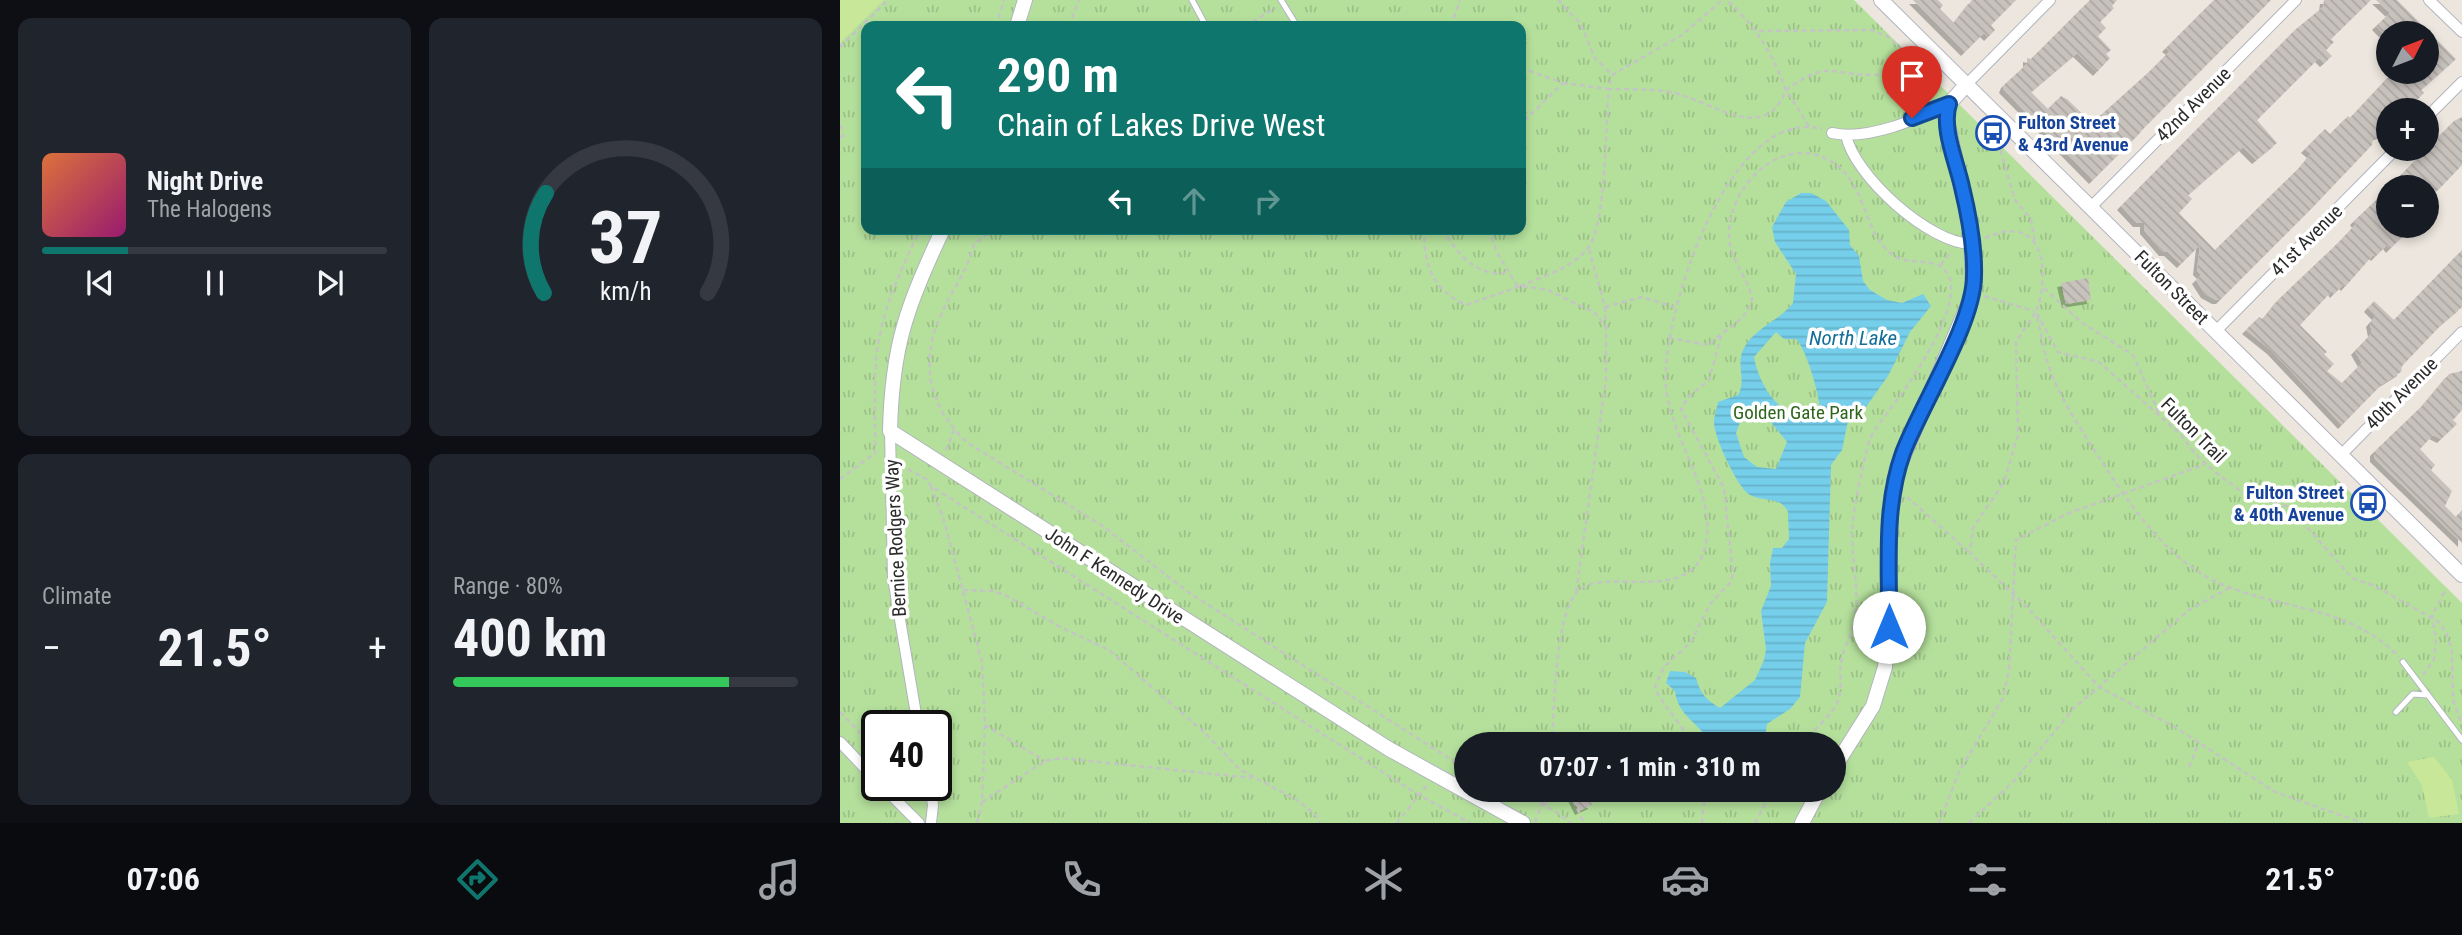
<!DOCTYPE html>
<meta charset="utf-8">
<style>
body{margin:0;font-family:"Roboto Condensed",sans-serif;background:#20242c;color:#f1f3f6;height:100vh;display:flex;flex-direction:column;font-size:26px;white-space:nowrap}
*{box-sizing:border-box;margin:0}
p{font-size:23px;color:#9ea1a6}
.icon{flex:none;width:38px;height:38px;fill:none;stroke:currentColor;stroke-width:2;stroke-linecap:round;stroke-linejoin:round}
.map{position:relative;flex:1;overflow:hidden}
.drawer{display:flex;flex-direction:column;gap:18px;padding:18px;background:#0d0f14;width:840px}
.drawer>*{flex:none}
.top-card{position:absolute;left:21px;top:21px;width:665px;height:214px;border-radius:14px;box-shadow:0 4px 10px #0003;background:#0f766e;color:#fff;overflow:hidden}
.needle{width:46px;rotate:48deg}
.fabs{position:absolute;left:1536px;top:21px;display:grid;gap:14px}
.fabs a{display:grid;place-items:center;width:63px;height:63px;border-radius:50%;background:#171b24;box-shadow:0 4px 10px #0003;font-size:35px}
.speed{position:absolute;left:21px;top:710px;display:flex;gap:14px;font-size:35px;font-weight:700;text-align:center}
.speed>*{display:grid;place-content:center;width:91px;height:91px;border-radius:50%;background:#171b24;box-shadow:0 4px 10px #0003;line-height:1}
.speed .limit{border:4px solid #111;border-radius:10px;background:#fff;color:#111}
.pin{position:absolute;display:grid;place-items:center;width:60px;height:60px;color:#fff;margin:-72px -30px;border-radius:50% 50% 50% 0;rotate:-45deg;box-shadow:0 0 7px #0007}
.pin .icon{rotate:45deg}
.me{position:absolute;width:77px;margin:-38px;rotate:0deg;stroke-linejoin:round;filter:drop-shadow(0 0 5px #0008)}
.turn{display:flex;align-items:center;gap:24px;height:147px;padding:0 21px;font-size:32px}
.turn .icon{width:91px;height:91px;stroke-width:2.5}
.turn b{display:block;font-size:49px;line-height:60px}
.lanes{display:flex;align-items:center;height:66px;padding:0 21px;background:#0003;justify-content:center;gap:35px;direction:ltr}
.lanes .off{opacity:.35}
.big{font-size:52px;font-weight:700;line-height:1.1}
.drawer .widget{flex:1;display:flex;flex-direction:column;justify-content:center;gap:10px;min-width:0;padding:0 24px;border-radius:14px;background:#20242c}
.drawer .dial{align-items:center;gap:0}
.dial svg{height:182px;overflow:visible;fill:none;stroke:#363941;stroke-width:7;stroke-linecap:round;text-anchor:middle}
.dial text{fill:#f1f3f6;stroke:none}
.song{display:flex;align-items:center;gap:21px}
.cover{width:84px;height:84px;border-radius:10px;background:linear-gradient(135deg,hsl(20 70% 55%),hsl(320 70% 35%))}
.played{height:7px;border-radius:4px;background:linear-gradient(90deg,#0f766e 25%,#363941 25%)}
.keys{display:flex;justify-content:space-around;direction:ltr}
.heat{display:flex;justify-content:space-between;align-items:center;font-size:38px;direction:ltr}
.charge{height:10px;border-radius:5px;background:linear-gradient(90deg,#34c759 80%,#363941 0)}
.drawer .tiles{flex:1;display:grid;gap:18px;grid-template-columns:repeat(2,1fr)}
.trip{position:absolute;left:614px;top:732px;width:392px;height:70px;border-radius:35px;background:#171b24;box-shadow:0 4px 10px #0003;font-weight:700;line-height:70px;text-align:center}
.menu{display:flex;height:112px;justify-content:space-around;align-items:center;background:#090b0e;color:#9ea1a6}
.menu .icon{width:49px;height:49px}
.menu .on{color:#0f766e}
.menu b{font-size:32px;color:#f1f3f6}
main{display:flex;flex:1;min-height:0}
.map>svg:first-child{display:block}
</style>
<main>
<section class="drawer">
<div class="tiles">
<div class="widget">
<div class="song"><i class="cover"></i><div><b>Night Drive</b><p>The Halogens</p></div></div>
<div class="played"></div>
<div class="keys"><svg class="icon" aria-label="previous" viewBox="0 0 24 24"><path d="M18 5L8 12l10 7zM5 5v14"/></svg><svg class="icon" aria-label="pause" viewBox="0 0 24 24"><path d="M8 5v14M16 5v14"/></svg><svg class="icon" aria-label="next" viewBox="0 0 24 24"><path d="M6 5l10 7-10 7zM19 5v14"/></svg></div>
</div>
<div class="widget dial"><svg viewBox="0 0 100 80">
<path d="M14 69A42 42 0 1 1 86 69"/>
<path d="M14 69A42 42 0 0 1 15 25" stroke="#0f766e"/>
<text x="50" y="56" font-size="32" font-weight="700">37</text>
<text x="50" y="72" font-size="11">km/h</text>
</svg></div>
<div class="widget"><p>Climate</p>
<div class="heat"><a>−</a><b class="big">21.5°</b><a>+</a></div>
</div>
<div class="widget"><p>Range · 80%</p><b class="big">400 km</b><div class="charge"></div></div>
</div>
</section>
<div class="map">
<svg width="1622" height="823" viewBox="0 0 1622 823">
<defs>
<pattern id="park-tufts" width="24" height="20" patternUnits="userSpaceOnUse" patternTransform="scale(1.75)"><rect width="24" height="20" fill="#b5e09c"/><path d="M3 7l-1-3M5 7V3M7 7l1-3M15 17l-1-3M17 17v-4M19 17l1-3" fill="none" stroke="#9cc087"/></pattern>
<pattern id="water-rules" width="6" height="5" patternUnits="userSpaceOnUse" patternTransform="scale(1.75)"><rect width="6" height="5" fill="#75ceea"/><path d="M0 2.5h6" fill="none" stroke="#65b1c9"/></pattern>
<pattern id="building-back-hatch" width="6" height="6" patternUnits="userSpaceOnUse" patternTransform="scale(1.75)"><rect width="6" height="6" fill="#c8c2bd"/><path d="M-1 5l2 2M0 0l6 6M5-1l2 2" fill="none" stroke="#aca7a3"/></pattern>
<filter id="shadow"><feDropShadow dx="-4" dy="4" stdDeviation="0" flood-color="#0004"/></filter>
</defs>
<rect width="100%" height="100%" fill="#ece6de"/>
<path fill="url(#park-tufts)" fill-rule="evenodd" d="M0 0H1014L1622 603V823H0ZM26 26H681V229H26ZM37 726H96V786H37ZM626 744H994V789H626Z"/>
<path fill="#c8e798" d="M0 0H44L0 43Z
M1594 757 1612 780 1619 814 1589 818 1582 785 1567 762Z"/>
<path fill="url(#water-rules)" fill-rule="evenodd" d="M961 193H971L986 201 1009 230 1010 245 1019 256 1023 281 1030 290 1047 300 1062 303 1083 294 1091 306 1070 332 1048 376 1021 414 1015 409 1010 411 1002 450 991 465 987 602 965 643 960 697 950 709 927 724 924 744H871C860 723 838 717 835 691L826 683 830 671 845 672 856 678C860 693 866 700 880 708L915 680 924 660 926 649 921 611 931 586 930 563 933 548H942L949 539 948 512C941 496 923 502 910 495 898 489 874 437 874 423 874 416 877 408 878 402L898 395C907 380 895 364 904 348 915 328 939 321 953 303L956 274 935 242 932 227 946 202ZM936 332 944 339H956C966 348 979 394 980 409 945 429 919 387 914 357ZM914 410 926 416 947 442 936 469 917 467 904 457 896 433 903 414Z"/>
<path fill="url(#building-back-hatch)" filter="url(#shadow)" d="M1073 0H1098L1103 5 1100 9 1114 23 1132 0H1176L1151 25 1155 30 1148 37 1144 33 1125 52Z
M1250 0H1277L1272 6 1274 8 1260 22 1266 28 1258 36 1271 50 1266 54 1270 58 1257 72 1237 53 1191 92 1208 109 1221 96 1227 99 1252 123 1310 71 1330 51 1326 48 1374 0H1431L1306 126 1302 127 1301 132 1253 180 1163 89 1165 84 1187 64V58L1191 59Z
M1484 0H1531L1491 39 1494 42 1486 50 1492 56 1484 63 1479 58 1417 120 1437 143 1416 160 1403 147 1348 195 1352 199 1339 213 1375 250 1462 165 1471 154 1465 149 1485 129 1490 134 1508 116 1510 118 1553 72H1587V30L1616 59 1581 90 1584 93 1568 109 1549 110V127L1543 134 1533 138 1532 145 1473 207 1380 300H1376L1365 294 1356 280 1361 275 1357 271 1360 245 1341 264 1328 252H1323L1304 230V223H1297L1281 206 1456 29 1483 7Z
M1536 0H1557L1580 23 1569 33H1543L1536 26 1550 13Z
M1622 117V165L1603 185 1587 200V187H1549L1614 121Z
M1549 188V226H1573L1550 249 1547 245 1535 257 1533 255 1505 287 1503 285 1494 294 1492 291 1460 325 1487 352 1484 354 1494 364 1487 371 1502 383 1522 363 1515 351 1532 333 1530 323 1536 316 1528 308 1534 301 1554 320 1622 250V307L1601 325 1562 366 1561 372 1542 384 1502 425 1431 350 1406 330 1419 317 1422 319 1428 313 1439 299 1500 241 1516 224 1514 221Z
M1248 278 1251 300 1226 304 1221 283Z
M1622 371V410L1613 420 1617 424 1601 439 1593 435 1580 449 1595 465 1591 470 1612 491 1605 506 1616 517 1622 510V543L1534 458V452L1584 404 1609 374Z
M744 789 752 805 739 811 731 795Z"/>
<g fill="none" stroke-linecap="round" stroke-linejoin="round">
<g stroke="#b1b4be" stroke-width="7">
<path id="lane" d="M352 0 366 26
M441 0 457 26
M1563 662 1622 740
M1556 712 1573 694 1586 695"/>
</g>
<g stroke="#b1b4be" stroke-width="12">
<path id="street" d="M1589 0 1622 32
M1126 85 1210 0
M1587 117 1622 82
M992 133C1028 141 1077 119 1109 104
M1006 135C1014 176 1090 244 1132 244
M1251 207 1456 0
M1376 331 1556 149
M50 431 53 578 78 726
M1501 455 1622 332
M0 742 37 781
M42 786 79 823
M90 786 93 805 91 823"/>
</g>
<g stroke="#b1b4be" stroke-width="16">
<path id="secondary" d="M1041 0 1622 575
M177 26 185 0
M103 229C67 307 52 344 50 431L549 749 683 823
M994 768 1033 706 1045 667 1051 511 1058 469 1133 293 1131 233 1106 115 1109 104 1126 85
M962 823 980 789"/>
</g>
<path stroke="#c4c4c4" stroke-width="2.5" stroke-dasharray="5 3.5" stroke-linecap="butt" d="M718 0 740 23 755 58 772 75 842 35 882 0
M156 26 164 0
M229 26 239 0
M405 26 436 8
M414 26 416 20
M611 26 620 0
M919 31 1031 30 1047 36 1101 86
M0 47 48 0
M681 68 723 83 681 124
M723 83 769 89 772 75
M0 126 3 129
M969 126 946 90C990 59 988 75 1035 75 1048 74 1064 68 1078 64
M0 137 7 134
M1158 142 1175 200 1191 219 1195 243
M155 229 134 244C127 272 111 291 100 317 79 364 90 409 128 443L261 525 351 594 626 769
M584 229C584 266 592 289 626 305L678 287H690L708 290 755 313 766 327V379L736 593
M603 229C617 254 638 279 669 272
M649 229 657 252 678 287C701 277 733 268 748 248 767 223 765 124 769 89 790 90 813 88 834 93 872 101 925 146 946 90 931 51 917 28 887 0
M1145 238C1204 211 1211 271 1196 312L1218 352 1259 362 1340 434 1358 457 1379 475 1406 495 1449 507 1512 578 1535 586 1599 622 1607 634 1612 652 1613 700 1621 722
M749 249 765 307 766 327
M1101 265 1111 251
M1204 288 1241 322 1293 355 1319 413
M1144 296 1194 311
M765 307 802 297 834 307
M1195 313 1176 342 1178 435 1164 482 1133 528 1130 553 1187 607 1259 687 1335 727 1435 792 1523 823
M1197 317C1201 332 1203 348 1208 364 1218 394 1236 422 1253 448 1289 503 1328 567 1394 589 1452 610 1513 609 1559 657
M829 338 869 345C884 328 908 322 912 298 908 278 891 260 889 239 886 183 949 126 999 167 1026 190 1024 230 1050 253 1068 269 1099 253 1109 277 1122 306 1075 376 1057 400 1046 416 1031 430 1027 449 1021 477 1012 510 1012 538 1013 565 1019 591 1015 618 1013 634 1003 647 1001 663 999 675 1003 689 998 700 992 717 972 731 960 744
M106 450 114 430
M68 469 88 480 91 486 579 795 630 823
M0 479 35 453C36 419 33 384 37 351 43 307 62 268 80 229
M91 486 103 517 142 662 145 725 142 802 137 823
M1067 497 1130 553
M123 590 153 591 167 596 222 628 269 650 365 733 399 769 455 799 475 814 480 823
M1583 675 1594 659 1596 638 1592 616 1606 589
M0 712 37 750
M145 725 205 761
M712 744C714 710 715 619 736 593 761 562 860 613 867 536 872 488 831 436 826 388 820 319 888 104 982 129
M854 744 818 695 815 686 824 667 851 642 870 604 890 583 893 574 884 488 841 409 848 397 869 380 882 333
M1349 767 1359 742
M71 786 76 798
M669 789 713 810 731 823
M730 793 744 823
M142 802 205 761 221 758 412 778
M703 805 733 792 734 794
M56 822 57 823
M695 822 708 789
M557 823 588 784
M862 823 865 789
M915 823 933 789
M1099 823 1120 770 1163 698 1169 670 1176 540 1229 513 1366 464
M1129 823 1174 781 1234 708 1349 610 1389 588"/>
<use href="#lane" stroke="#fff" stroke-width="5"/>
<use href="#street" stroke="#fff" stroke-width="10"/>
<use href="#secondary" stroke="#fff" stroke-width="14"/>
</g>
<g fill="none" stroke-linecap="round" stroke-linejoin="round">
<g stroke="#114b97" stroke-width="18">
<path id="route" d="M1049 627C1050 569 1043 509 1063 453 1081 405 1134 323 1134 276 1135 247 1129 216 1122 187 1117 163 1101 128 1109 104L1072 118"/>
</g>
<use href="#route" stroke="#1a73e8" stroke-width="12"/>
</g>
<defs>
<g id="bus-ring" transform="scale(1.75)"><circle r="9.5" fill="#fff" stroke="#1a4fb4" stroke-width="1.5"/><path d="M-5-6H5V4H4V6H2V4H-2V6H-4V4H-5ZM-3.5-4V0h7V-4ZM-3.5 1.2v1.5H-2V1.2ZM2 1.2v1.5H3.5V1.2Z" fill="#1a4fb4"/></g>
</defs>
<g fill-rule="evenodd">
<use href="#bus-ring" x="1153" y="133"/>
<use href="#bus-ring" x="1528" y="503"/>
</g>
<g text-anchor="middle" stroke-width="7" stroke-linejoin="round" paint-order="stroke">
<g font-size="19" fill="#2b2b2b" stroke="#fff">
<text transform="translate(1353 104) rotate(-45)" y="7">42nd Avenue</text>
<text transform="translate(1466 240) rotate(-45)" y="7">41st Avenue</text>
<text transform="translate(1332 287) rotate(45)" y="7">Fulton Street</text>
<text transform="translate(1561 393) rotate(-45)" y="7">40th Avenue</text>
<text transform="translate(1354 430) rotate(45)" y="7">Fulton Trail</text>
<text transform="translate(55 538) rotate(-93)" y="7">Bernice Rodgers Way</text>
<text transform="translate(275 575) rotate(33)" y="7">John F Kennedy Drive</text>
</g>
<g font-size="19" font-weight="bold" fill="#164399" stroke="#fff" text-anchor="start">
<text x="1178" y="129">Fulton Street<tspan x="1178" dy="22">&amp; 43rd Avenue</tspan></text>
<text x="1504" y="499" text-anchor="end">Fulton Street<tspan x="1504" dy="22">&amp; 40th Avenue</tspan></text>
</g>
<g font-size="19" fill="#2e661d" stroke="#fff">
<text x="958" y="419">Golden Gate Park</text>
</g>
<g font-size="21" font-style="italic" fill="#136d97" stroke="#fff">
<text x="1013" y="345">North Lake</text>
</g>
</g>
</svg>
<div class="fabs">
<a><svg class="needle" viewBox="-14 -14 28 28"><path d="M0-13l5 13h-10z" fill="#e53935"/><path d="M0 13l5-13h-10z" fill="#9ea1a6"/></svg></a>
<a>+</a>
<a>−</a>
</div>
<div class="speed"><div class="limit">40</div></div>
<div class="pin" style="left:1072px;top:118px;background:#d93025"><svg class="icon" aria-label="arrive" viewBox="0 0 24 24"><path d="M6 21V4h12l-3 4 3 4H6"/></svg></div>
<svg class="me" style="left:1049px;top:627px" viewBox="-20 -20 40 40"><circle r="19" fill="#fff"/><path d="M0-13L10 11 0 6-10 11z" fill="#1a73e8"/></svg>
<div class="trip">07:07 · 1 min · 310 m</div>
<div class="top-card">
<div class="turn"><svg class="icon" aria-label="left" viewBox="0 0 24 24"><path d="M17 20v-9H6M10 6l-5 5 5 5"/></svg><div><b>290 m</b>Chain of Lakes Drive West</div></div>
<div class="lanes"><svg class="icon" aria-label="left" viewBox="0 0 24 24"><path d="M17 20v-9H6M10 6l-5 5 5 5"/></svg><svg class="icon off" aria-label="ahead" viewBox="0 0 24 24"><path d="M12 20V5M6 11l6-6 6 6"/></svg><svg class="icon off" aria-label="right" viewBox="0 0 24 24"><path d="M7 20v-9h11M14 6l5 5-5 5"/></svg></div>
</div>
</div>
</main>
<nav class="menu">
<b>07:06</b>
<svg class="icon on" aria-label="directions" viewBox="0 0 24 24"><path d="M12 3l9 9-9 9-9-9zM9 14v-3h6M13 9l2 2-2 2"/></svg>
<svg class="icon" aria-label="music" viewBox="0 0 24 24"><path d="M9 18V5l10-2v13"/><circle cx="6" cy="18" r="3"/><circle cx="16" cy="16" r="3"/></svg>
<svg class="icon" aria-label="phone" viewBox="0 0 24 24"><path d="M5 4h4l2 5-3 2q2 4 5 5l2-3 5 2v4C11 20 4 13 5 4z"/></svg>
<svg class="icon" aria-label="climate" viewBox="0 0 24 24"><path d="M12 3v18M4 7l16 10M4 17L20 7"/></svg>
<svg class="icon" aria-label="car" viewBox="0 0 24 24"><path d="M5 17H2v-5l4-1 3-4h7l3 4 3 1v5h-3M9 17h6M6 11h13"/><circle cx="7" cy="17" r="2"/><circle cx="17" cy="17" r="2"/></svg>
<svg class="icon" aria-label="filters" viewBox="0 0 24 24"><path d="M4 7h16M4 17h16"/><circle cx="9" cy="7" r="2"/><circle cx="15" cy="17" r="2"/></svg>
<b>21.5°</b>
</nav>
